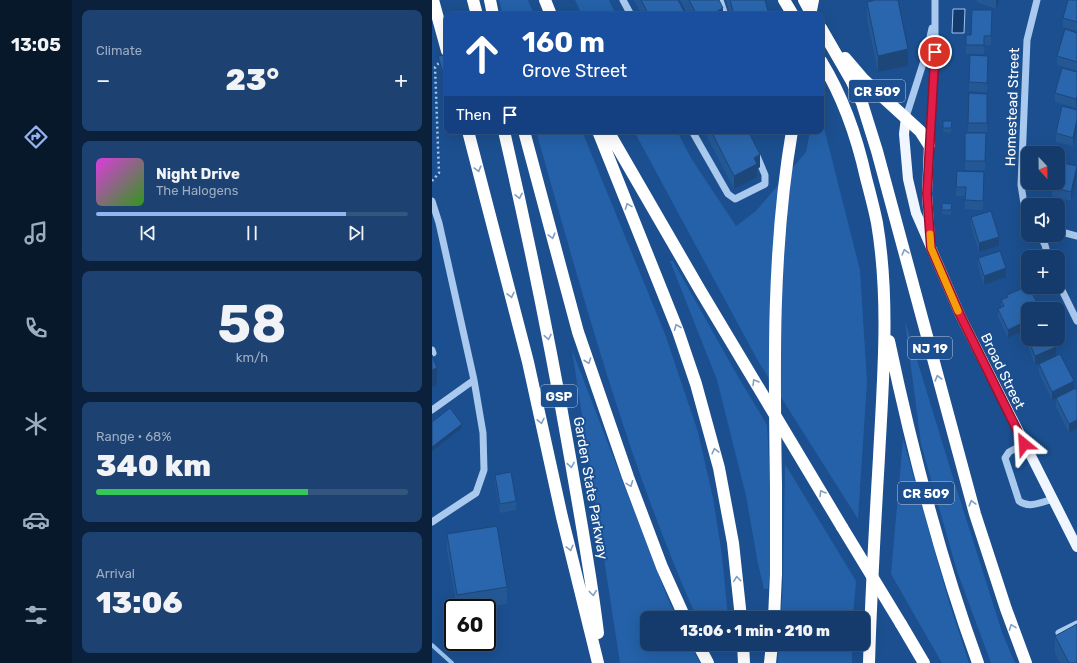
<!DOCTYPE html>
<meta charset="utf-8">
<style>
body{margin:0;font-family:Rubik,sans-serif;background:#1d4271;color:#f1f3f6;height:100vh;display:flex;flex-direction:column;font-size:15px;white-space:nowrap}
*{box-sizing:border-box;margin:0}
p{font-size:13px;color:#9dadc1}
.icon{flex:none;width:22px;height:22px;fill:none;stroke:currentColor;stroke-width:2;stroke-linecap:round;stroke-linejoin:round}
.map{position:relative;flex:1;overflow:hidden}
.panel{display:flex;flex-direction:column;gap:10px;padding:10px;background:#0b203b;width:360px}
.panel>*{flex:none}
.hud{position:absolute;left:12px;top:12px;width:380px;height:122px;border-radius:8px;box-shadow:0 4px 16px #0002,0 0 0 1px #33557e;background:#1a4fa0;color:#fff;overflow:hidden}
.needle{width:26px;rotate:158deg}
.controls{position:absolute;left:589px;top:146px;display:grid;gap:8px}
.controls a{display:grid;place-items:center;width:44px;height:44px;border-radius:8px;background:#143b6b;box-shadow:0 4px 16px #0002,0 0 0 1px #33557e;font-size:20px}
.speed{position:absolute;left:12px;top:599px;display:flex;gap:8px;font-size:20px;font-weight:700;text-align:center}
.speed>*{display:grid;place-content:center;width:52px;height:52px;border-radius:50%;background:#143b6b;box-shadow:0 4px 16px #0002,0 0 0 1px #33557e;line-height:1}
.speed .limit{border:2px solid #111;border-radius:6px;background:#fff;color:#111}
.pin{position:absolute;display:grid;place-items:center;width:34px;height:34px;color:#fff;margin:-17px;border:2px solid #fff;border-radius:50%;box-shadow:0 1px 4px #0007}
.me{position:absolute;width:44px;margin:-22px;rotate:333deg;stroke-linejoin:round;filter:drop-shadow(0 0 3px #0008)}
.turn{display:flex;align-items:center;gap:14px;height:84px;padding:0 12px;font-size:18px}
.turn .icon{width:52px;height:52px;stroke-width:2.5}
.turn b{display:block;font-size:28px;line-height:34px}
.then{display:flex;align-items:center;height:38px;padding:0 12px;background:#0003;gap:8px;font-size:15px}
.big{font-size:30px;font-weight:800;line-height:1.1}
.panel .card{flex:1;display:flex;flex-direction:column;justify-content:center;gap:6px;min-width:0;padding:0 14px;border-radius:8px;background:#1d4271}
.panel .dial{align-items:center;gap:0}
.dial b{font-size:52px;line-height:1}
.song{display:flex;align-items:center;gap:12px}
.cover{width:48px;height:48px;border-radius:6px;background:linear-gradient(135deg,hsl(300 70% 55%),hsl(110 70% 35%))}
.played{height:4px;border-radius:2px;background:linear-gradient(90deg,#95b2f1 80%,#33557e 80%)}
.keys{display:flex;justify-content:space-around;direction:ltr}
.heat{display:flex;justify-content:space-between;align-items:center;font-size:22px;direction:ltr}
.charge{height:6px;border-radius:3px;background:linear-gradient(90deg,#34c759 68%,#33557e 0)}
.trip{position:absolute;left:208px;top:611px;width:230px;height:40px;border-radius:8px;background:#143b6b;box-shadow:0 4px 16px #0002,0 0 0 1px #33557e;font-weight:800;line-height:40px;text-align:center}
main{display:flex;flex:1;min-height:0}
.tabs{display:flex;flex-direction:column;width:72px;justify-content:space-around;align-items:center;background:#08182b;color:#9dadc1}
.tabs .icon{width:28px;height:28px}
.tabs .on{color:#95b2f1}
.tabs b{font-size:18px;color:#f1f3f6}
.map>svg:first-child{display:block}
</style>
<main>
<nav class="tabs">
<b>13:05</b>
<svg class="icon on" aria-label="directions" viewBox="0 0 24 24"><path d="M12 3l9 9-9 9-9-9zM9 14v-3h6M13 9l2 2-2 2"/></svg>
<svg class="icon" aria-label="music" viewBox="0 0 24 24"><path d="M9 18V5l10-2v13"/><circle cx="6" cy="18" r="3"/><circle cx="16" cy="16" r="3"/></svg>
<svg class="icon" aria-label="phone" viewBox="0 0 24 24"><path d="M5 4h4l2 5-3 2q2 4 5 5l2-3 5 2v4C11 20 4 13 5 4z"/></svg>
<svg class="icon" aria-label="climate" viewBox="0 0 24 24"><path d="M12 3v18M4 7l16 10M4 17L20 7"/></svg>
<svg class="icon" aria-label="car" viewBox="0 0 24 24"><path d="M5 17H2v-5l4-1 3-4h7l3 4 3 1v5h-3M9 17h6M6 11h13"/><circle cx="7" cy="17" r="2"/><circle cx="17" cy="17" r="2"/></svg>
<svg class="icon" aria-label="filters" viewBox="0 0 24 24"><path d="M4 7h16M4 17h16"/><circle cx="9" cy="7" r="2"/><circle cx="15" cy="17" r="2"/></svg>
</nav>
<section class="panel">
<div class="card"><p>Climate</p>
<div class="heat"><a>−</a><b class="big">23°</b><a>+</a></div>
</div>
<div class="card">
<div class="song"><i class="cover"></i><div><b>Night Drive</b><p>The Halogens</p></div></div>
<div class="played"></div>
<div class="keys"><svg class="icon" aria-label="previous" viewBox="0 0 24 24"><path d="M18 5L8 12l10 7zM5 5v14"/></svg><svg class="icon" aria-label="pause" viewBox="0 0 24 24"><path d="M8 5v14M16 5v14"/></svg><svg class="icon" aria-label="next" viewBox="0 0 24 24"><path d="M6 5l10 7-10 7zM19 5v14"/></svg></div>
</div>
<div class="card dial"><b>58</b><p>km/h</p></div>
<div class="card"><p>Range · 68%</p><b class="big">340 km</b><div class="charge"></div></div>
<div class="card"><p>Arrival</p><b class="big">13:06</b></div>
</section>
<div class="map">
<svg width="645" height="663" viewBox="0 0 645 663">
<rect width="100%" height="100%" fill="#1b4f8f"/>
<path fill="#2461a8" d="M67 0H96L102 15H71Z
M143 0H177L184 15H150Z
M389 116 428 270 435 382 426 519 326 361 202 131H245L259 158 304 226 324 211 374 152 378 131H389Z
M104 131H150L233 334 266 432 281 498 290 555 296 618H265C195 461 151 296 104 131Z
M238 261H241L305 375 335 425 339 500V567L336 589H332L326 564 314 496 285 380Z
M473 321 523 484 571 635 583 663H559L525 571 489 444Z
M140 350 236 599 245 618H215V644H258L268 663H188Z
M471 439 517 602 537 663H510L459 574Z
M353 464 424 581 421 618H349L351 581Z
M347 644H420V663H346Z"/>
<path fill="#123a6d" stroke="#9cc4f0" d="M521 9H533L532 33H520Z"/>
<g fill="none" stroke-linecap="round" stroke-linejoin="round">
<path stroke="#9cc4f0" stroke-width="4" d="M0 645 20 663"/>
<path stroke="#a9c9ee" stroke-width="2.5" stroke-dasharray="2 3" stroke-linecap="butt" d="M0 181 7 173 3 67 7 63"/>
<path stroke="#a9c9ee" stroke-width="7" d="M191 0 199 15
M288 0 293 15
M474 117 495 51 500 28
M260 131 296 194 303 199 333 184V175L325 156
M497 144 503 64V0
M0 201 7 223 42 380 0 410
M596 214 593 210 589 185 595 40 605 0
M626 231 645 236
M608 235 613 245 616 257
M626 282 645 321
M0 350 1 353
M592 444 577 452 573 458 587 501C597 509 610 502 621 499
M0 522 44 493 52 470 51 433 42 380
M627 633 645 624"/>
<path stroke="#f0f6ff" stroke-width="10" d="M474 117 472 134 476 179 484 213 491 229 529 317 645 547
M497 145 495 194 498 240"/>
<path stroke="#fff" stroke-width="12" d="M1 0 15 51
M41 0 45 15
M58 0 61 15
M113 0 119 15
M352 0 361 15
M372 0 380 15
M389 28 419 80 430 103 445 151 543 514 574 609 594 663
M413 58 431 79 488 131 497 145
M389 61C411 97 425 137 434 178 438 193 442 208 445 223 458 300 451 379 447 457 443 525 439 594 437 663
M36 131 96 362 130 517 166 663
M72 131C97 239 119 348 138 457 148 516 159 574 166 633
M92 131 146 332 196 477 230 567 253 618
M166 131 246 331 264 384 287 468 301 543 309 618
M176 131 268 290 410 527
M457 341C480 450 508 559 546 663
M342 618 344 574V485
M469 624 492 663
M266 644 276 663
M311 644 312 663
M338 663 340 644"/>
<path stroke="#fff" stroke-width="12" d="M378 15 381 0
M344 485C342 367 340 248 360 131
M410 527 469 624"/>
</g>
<path fill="#245895" d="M202 0H246L254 15H210Z
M248 0H287L291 15H256Z
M294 0H333L337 15H298Z
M545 0H567L564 9 545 2Z
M645 0V31L631 27V18Z
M435 2 476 66 446 72 435 19Z
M560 10 559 45H552V54H534V35H539Z
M645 33V71L625 65V56Z
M15 54 12 81 6 61V56Z
M556 65 555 92 537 91V82Z
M645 72V105L644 108 623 102V93Z
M537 93 555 94V132H536Z
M645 110V128L641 146 624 142V133Z
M511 121H520L519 133 511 132Z
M272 131H316L328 167 325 169V177L302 189Z
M554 133 553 170H533V161Z
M525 171 552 172 551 210 533 209V196H524Z
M645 175 639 201 620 196V187Z
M510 203 520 204 519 215 510 214Z
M539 217 567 246 547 252 539 226Z
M546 258 574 277 552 285 546 267Z
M575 295 596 309V339H620L603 365 593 338V331L576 338 566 317V309L569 307V300L575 297Z
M607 364 645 392V429L637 433 624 407V398L620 400 607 373Z
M63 475 84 501V510L68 513 63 484Z
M15 534 75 587V604L47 608H25L15 551Z
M623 636 645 663H628L623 653Z"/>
<path fill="#1d4779" d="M564 0H567L564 9Z
M291 8V15H278Z
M476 49V66L446 72V56Z
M15 76V80L12 81V77Z
M645 96V105L644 108V99Z
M645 119V128L641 146V138Z
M329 131H336L329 134Z
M328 154V167L325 169V177L302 189V176L322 158Z
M645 166V175L639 201V192Z
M567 237V246L547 252V243Z
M574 268V277L552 285V276Z
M596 320V329L576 338V330Z
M624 347V356L603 365V356Z
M5 368V385L0 387V370Z
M642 381V390L620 400V392Z
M645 420V429L637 433V424Z
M30 424V428L0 451V447Z"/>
<path fill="#2a66ad" stroke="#1d4779" d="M209 0H246L254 15H217Z
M257 0H287L291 8 278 15H265Z
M298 0H333L337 15H302Z
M443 0H466L476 49 446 56 435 2Z
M636 0H645V22L631 18Z
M540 10H560L559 36H552V45H534V35H539Z
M633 29 645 33V62L625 56Z
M15 54V76L12 77 6 56Z
M538 55 556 56 555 83 537 82Z
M630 68 645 72V96L644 99 623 93Z
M537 93 555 94V123H536Z
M630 106 645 110V119L641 138 624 133Z
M511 121H520L519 128H511Z
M279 131H316L328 154 322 158 325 164 302 176Z
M533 133H554L553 161H533Z
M626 162 645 166 639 192 620 187 621 183H626Z
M525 171 552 172 551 201 533 200 534 187H524Z
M510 203 520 204 519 210H510Z
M559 211 567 237 547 243 539 217Z
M568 251 574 268 552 276 546 258Z
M596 286V287H597L608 309H596V320L576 330 566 309 572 306 569 300 576 297 575 295Z
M596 328V338L593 330Z
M596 339H620L624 347 603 356Z
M628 354 642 381 620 392 607 364Z
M0 355 5 368 0 370Z
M644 388 645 392V420L637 424 624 398Z
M18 408 30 424 0 447V422Z
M79 472 84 501 68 504 63 475Z
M65 526 75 587 25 595 15 534Z
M645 624V663H637L623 636Z"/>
<defs><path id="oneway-chevron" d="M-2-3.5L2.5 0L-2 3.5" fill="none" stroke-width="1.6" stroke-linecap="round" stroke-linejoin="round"/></defs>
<g stroke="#829ec1">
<use href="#oneway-chevron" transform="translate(46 169) rotate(75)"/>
<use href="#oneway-chevron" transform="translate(87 196) rotate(78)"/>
<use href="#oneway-chevron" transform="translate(196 206) rotate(-111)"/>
<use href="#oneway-chevron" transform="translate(120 236) rotate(75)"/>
<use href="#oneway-chevron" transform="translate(473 252) rotate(-105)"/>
<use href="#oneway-chevron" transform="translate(79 295) rotate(76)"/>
<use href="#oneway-chevron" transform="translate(245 327) rotate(-112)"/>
<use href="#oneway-chevron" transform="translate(116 337) rotate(79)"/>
<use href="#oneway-chevron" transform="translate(156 361) rotate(71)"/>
<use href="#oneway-chevron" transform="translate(506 378) rotate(-105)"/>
<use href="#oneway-chevron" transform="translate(323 382) rotate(-121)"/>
<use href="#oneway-chevron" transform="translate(109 421) rotate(77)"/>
<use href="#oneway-chevron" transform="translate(283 451) rotate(-104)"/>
<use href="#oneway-chevron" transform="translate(139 465) rotate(80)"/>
<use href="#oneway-chevron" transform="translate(198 484) rotate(69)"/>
<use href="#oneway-chevron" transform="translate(390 493) rotate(-121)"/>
<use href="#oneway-chevron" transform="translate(540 503) rotate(-105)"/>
<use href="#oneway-chevron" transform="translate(138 548) rotate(76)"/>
<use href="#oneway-chevron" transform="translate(305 579) rotate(-96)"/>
<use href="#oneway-chevron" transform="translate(161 593) rotate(83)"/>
<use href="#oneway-chevron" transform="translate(580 627) rotate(-111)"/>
</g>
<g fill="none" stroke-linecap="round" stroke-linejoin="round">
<g stroke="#92132f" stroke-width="10">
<path id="route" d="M503 52 495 194 499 248 529 317 592 444"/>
</g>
<use href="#route" stroke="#e11d48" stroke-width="7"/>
<path stroke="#f59e0b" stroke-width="7" d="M498 234 499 248 526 311"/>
</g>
<g text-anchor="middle" stroke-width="4" stroke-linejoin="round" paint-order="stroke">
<g fill="#1b4f8f" stroke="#bbcadd" stroke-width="1">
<rect x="417" y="80" width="56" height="22" rx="3"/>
<rect x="476" y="337" width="44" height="22" rx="3"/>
<rect x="109" y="385" width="36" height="22" rx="3"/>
<rect x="466" y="482" width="56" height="22" rx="3"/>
</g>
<g font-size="13" font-weight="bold" fill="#fff">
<text x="445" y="96">CR 509</text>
<text x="498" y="353">NJ 19</text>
<text x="127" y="401">GSP</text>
<text x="494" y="498">CR 509</text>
</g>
<g font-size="14" fill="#fff" stroke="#1b4f8f">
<text transform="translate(580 107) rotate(-88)" y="5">Homestead Street</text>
<text transform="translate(571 371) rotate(64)" y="5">Broad Street</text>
<text transform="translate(159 488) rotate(80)" y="5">Garden State Parkway</text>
</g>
</g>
</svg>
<div class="controls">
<a><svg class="needle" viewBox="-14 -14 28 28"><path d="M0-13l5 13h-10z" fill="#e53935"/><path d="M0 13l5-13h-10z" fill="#9dadc1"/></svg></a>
<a><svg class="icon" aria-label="sound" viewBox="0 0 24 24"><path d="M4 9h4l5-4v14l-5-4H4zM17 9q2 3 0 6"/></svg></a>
<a>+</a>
<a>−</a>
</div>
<div class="speed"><div class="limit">60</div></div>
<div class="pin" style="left:503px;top:52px;background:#d93025"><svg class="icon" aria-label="arrive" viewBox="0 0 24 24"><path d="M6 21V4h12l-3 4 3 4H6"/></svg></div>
<svg class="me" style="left:592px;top:444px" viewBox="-20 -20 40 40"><path d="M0-17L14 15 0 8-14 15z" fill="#e11d48" stroke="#fff" stroke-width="4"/></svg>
<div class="trip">13:06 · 1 min · 210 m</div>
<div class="hud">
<div class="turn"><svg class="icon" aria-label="ahead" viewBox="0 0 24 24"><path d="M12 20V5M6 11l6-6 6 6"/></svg><div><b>160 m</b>Grove Street</div></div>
<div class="then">Then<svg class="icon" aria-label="arrive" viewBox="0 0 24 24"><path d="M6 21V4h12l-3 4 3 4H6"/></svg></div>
</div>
</div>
</main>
